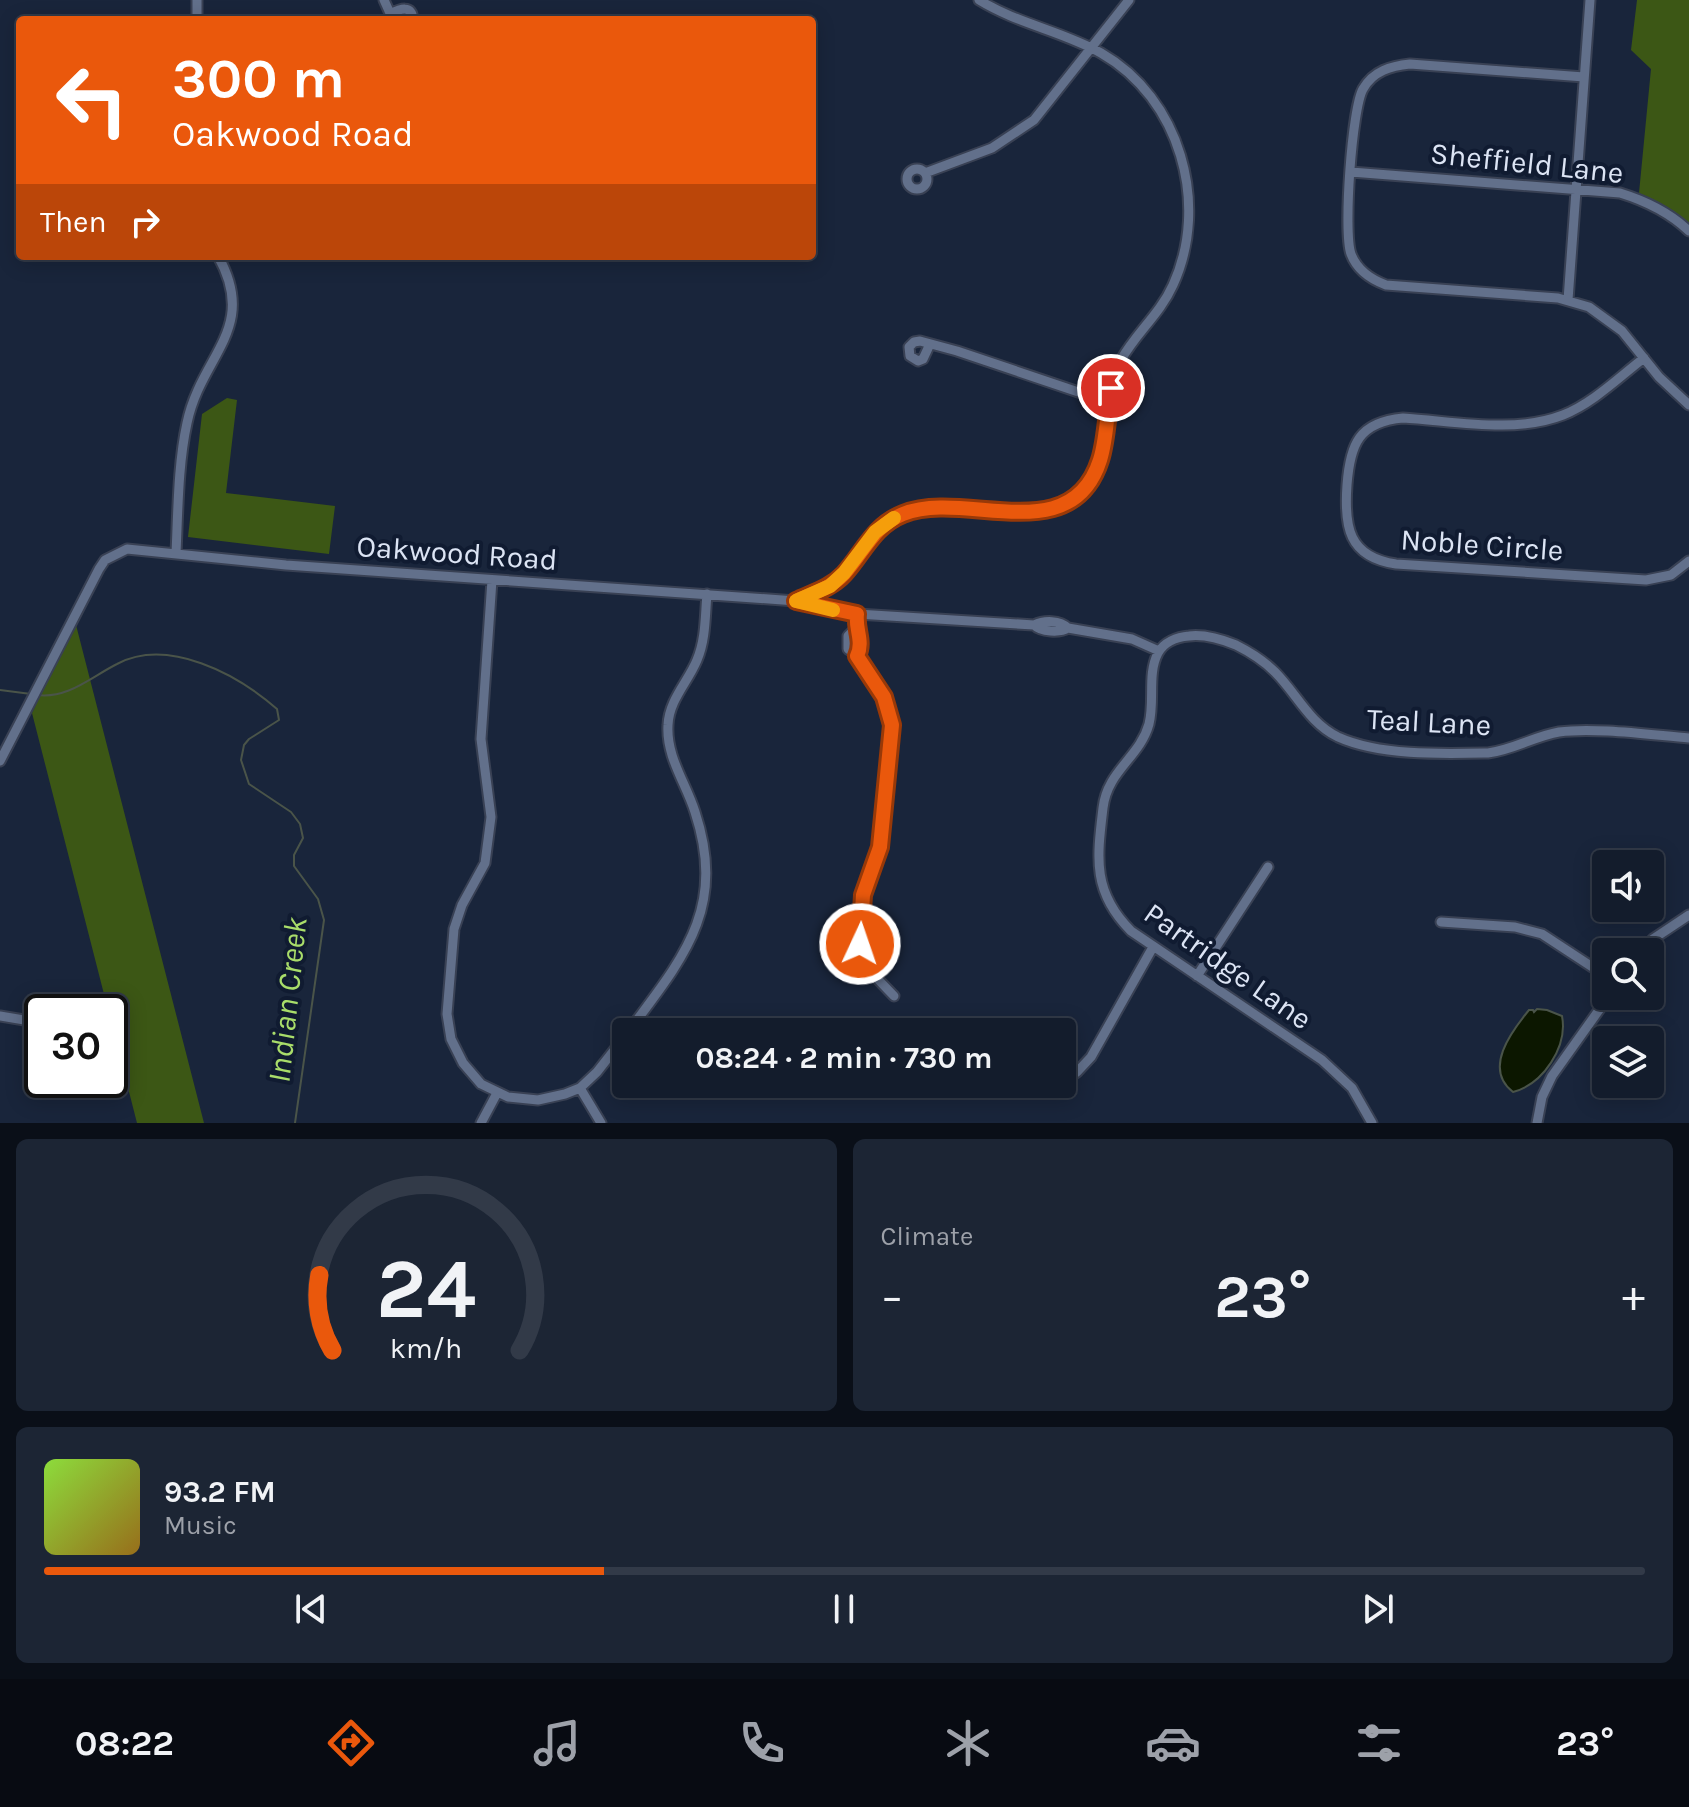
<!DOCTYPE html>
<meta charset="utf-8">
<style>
body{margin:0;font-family:Karla,sans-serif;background:#1c2534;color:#f1f3f6;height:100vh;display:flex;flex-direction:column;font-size:30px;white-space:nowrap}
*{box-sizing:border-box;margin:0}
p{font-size:26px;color:#9da1a9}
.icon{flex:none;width:44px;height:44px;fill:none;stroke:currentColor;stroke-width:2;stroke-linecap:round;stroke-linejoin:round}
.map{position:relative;height:1123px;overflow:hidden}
.drawer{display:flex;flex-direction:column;gap:16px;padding:16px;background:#0a0f18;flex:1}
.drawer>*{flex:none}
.guide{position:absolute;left:16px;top:16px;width:800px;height:244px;border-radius:8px;box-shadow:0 4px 20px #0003,0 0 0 2px #323a48;background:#ea580c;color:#fff;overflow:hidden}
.tools{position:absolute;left:1592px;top:850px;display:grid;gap:16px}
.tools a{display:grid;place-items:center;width:72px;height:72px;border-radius:8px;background:#131c2c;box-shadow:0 4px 20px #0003,0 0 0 2px #323a48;font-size:40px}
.speed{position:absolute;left:24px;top:994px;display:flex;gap:16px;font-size:40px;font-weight:700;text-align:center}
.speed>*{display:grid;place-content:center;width:104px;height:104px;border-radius:50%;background:#131c2c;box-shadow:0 4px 20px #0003,0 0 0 2px #323a48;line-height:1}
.speed .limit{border:4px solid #111;border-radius:12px;background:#fff;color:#111}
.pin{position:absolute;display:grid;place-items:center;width:68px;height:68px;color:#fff;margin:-34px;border:4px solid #fff;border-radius:50%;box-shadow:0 2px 8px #0007}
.me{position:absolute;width:88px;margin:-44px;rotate:3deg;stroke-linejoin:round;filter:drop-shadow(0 0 6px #0008)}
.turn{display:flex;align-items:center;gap:28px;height:168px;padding:0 24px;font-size:36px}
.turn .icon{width:104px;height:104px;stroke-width:2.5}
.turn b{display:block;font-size:56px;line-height:68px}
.then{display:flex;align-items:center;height:76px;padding:0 24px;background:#0003;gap:16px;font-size:30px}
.big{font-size:60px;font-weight:700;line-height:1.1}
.drawer .card{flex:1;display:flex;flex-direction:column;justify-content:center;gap:12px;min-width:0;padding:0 28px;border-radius:12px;background:#1c2534}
.drawer .dial{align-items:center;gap:0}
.dial svg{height:208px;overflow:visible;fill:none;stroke:#323a48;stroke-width:7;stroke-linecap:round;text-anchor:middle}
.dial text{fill:#f1f3f6;stroke:none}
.song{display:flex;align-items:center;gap:24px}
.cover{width:96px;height:96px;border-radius:12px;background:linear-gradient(135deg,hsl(90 70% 55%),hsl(40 70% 35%))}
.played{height:8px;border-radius:4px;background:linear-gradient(90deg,#ea580c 35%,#323a48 35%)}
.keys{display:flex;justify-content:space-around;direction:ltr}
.heat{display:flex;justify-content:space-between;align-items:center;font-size:44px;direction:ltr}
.drawer .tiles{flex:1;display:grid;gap:16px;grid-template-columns:1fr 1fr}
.card:last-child{grid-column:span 2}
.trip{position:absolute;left:612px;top:1018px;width:464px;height:80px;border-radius:8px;background:#131c2c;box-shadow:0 4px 20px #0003,0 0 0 2px #323a48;font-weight:700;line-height:80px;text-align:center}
.dock{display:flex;height:128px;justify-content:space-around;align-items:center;background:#080b12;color:#9da1a9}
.dock .icon{width:56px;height:56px}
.dock .selected{color:#ea580c}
.dock b{font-size:36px;color:#f1f3f6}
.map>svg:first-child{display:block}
</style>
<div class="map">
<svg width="1689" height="1123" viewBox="0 0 1689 1123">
<rect width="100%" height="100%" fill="#19253b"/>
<path fill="#3c5715" d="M1637 0H1689V224L1662 204 1639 193 1651 69 1631 50Z
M227 398 237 400 226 493 335 506 329 554 188 537 202 414Z
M75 621 204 1123H137L32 713Z"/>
<path fill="#0c1700" stroke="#4a5449" stroke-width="2" d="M1537 1009 1547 1010 1562 1016C1568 1047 1543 1084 1513 1092 1483 1069 1511 1032 1529 1010H1533L1534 1012Z"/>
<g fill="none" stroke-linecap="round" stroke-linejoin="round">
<path stroke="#4a5449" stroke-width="2" d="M0 690 31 694
M37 695C68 699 91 677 117 664 168 637 237 674 277 709L279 720 249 739 244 745 241 760 249 784 291 812 300 824 303 838 294 855V866L318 899 324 920 295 1123"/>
<g stroke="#394154" stroke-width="13">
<path id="minor" d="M197 0V20
M384 0 393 20
M390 14C400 9 412 4 413 20
M1584 77 1410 64C1391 66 1373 71 1363 89 1352 108 1343 232 1351 254 1357 270 1370 279 1386 285L1558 298 1589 307 1622 331 1659 377 1689 405
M907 179a10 10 0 1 1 20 0a10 10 0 1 1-20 0Z
M1351 172 1620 193C1646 201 1669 212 1689 231
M925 173 992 148 1034 120 1129 0
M1568 300 1590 0
M930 344 923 359 918 361 910 356 909 347 914 342 920 341 957 351 1108 402
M1644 358C1618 378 1593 403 1563 415 1514 434 1454 421 1403 418 1359 422 1350 444 1347 485 1344 526 1348 557 1396 564L1646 580 1671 575 1689 561
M176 553C178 511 178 464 187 423 201 355 259 329 218 256
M492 580 481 739 491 817 485 863 462 905 454 929 447 1014 451 1039 463 1063 481 1084 508 1097 538 1100 565 1094 580 1088 597 1072 626 1035
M796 601C813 593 830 588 843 574 865 552 875 524 907 513 960 495 1025 533 1072 498 1118 465 1097 404 1121 360 1136 333 1160 314 1173 285 1210 204 1180 98 1101 53 1062 31 1018 24 979 0
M857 614 855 629 861 641 857 655
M1034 625C1044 620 1060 620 1068 628L1132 639 1159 651
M855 629 848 636V649L857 655 861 666 884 697 892 725 880 847 863 895 860 944 863 959 868 969 894 996
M0 761 99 569 105 560 127 549 286 565 796 601 857 614 1034 625C1041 632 1060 633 1068 628
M1441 922 1515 927 1542 934 1606 976
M1640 952 1653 939 1689 915
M1197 976 1268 867
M0 1016 42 1023
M628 1032C683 958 727 909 695 812 686 783 666 757 668 725 669 700 688 682 697 660 706 639 705 615 707 594
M1062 1082 1077 1072 1091 1057 1153 947
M1000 1084 1042 1087 1054 1084
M580 1088 601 1123
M481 1123 497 1093
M1372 1123 1352 1088 1322 1060 1131 931C1092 892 1097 858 1103 808 1107 771 1140 757 1149 724 1155 701 1147 674 1158 653 1164 642 1177 637 1189 636 1205 634 1221 639 1236 645 1250 652 1264 661 1275 672 1297 694 1309 723 1338 737 1380 756 1443 754 1488 753 1513 750 1535 736 1559 732 1594 727 1652 735 1689 738
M1537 1123 1542 1097 1552 1076 1609 996"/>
</g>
<use href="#minor" stroke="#62708b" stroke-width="9"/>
</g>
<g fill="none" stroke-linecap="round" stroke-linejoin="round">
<g stroke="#983908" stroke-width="20">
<path id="route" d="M860 944 863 895 880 847 892 725 884 697 857 656C864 641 855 630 857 614L796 601C813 593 831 588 844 574 864 552 873 526 903 514 965 489 1071 551 1100 460 1107 438 1107 411 1111 388"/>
</g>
<use href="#route" stroke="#ea580c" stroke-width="14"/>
<path stroke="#f59e0b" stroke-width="14" d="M833 610 796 601 830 586 844 573 875 532 894 518"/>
</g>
<g text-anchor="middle" stroke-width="8" stroke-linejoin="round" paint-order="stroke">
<g font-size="30" fill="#dce4f4" stroke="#101b31">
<text transform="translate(1527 163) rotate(6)" y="10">Sheffield Lane</text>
<text transform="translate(1482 545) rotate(4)" y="10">Noble Circle</text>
<text transform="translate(457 553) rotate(4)" y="10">Oakwood Road</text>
<text transform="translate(1429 722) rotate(3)" y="10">Teal Lane</text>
<text transform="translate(1228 966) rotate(35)" y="10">Partridge Lane</text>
</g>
<g font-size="32" font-style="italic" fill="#a9dd6a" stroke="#101b31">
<text transform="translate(287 1000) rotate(-84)" y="11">Indian Creek</text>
</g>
</g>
</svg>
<div class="tools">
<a><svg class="icon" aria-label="sound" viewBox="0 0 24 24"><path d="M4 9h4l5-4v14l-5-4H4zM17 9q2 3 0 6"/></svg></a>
<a><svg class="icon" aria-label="search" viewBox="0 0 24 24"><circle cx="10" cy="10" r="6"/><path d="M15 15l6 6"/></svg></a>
<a><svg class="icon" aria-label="layers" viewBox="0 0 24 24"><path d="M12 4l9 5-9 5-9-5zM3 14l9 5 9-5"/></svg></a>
</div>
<div class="speed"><div class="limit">30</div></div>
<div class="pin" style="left:1111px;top:388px;background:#d93025"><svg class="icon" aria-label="arrive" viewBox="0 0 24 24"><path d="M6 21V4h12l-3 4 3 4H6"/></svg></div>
<svg class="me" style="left:860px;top:944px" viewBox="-20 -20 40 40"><circle r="17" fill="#ea580c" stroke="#fff" stroke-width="3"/><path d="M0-11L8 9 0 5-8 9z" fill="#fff"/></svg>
<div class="trip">08:24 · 2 min · 730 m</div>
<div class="guide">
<div class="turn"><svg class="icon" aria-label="left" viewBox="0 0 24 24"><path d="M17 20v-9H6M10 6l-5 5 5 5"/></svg><div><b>300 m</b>Oakwood Road</div></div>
<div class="then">Then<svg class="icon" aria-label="right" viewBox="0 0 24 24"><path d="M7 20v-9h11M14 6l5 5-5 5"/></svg></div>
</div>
</div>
<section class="drawer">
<div class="tiles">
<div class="card dial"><svg viewBox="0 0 100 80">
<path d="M14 69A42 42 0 1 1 86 69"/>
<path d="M14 69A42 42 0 0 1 9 40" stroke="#ea580c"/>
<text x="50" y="56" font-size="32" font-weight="700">24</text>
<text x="50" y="72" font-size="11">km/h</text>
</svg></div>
<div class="card"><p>Climate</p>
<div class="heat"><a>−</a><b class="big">23°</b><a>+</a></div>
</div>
<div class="card">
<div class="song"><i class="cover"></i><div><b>93.2 FM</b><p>Music</p></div></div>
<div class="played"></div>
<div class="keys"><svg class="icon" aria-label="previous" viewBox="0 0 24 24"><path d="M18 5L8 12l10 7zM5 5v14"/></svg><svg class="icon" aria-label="pause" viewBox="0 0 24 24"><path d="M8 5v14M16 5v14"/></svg><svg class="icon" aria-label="next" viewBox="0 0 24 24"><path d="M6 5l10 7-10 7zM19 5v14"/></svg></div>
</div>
</div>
</section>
<nav class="dock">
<b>08:22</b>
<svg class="icon selected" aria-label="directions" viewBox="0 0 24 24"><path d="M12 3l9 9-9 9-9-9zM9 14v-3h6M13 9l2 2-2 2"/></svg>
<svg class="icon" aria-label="music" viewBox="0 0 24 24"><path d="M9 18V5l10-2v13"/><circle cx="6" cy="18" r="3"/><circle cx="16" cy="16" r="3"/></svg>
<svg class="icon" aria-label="phone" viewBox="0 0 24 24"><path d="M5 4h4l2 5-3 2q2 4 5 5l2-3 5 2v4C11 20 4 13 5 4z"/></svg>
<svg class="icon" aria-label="climate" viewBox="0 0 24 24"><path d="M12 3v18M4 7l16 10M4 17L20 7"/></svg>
<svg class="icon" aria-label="car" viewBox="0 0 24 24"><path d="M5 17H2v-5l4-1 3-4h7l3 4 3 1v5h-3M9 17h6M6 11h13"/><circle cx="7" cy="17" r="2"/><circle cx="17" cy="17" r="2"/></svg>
<svg class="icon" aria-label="filters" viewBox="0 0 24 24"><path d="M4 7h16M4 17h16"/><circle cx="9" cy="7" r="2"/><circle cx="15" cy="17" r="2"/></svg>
<b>23°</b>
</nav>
